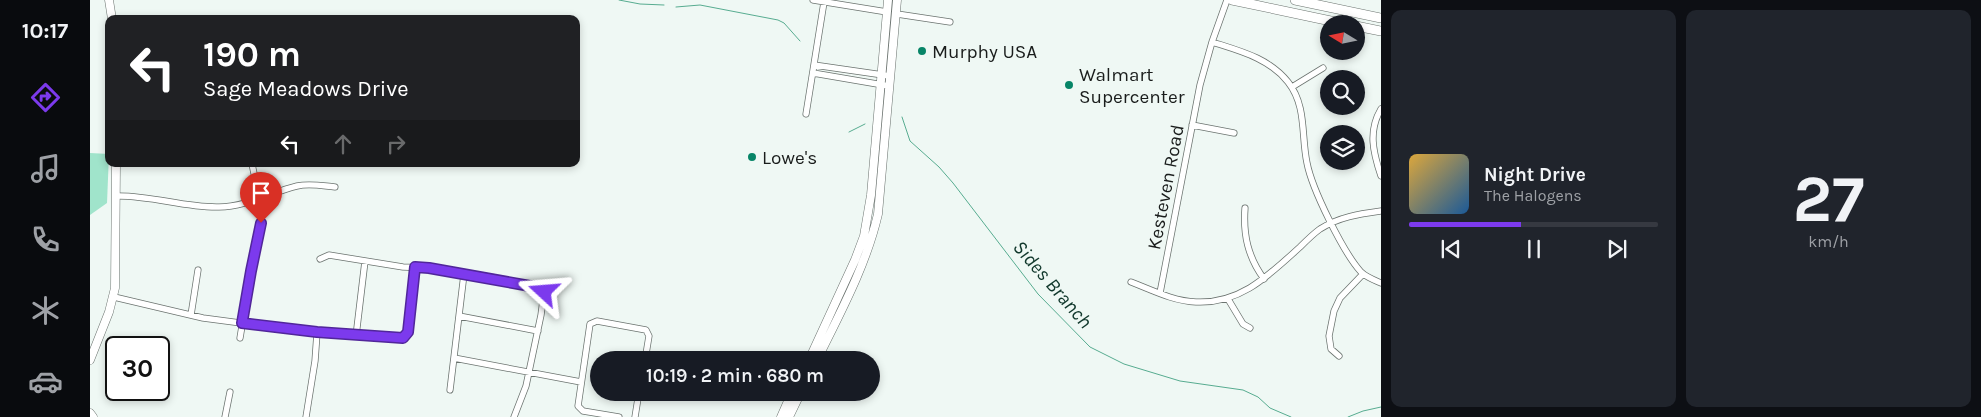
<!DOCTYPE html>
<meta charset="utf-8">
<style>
body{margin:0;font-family:Karla,sans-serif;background:#20242c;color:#f1f3f6;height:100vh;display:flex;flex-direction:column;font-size:19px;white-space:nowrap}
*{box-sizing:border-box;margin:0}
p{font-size:16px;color:#9ea1a6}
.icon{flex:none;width:28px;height:28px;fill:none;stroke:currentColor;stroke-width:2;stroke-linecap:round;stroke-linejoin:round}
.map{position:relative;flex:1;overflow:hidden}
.sheet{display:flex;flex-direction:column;gap:10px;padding:10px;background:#0d0f14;width:600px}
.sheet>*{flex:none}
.top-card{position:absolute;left:15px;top:15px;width:475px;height:152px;border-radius:10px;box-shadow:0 2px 8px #0003;background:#202124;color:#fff;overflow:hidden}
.needle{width:32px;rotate:280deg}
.controls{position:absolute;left:1230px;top:15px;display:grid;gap:10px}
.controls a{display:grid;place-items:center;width:45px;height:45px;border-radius:50%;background:#171b24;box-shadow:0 2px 8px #0003;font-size:25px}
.speed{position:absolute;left:15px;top:336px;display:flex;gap:10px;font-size:25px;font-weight:700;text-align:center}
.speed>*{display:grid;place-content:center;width:65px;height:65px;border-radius:50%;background:#171b24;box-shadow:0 2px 8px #0003;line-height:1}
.speed .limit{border:2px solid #111;border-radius:8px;background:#fff;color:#111}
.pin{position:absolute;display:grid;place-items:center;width:42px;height:42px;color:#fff;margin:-51px -21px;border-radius:50% 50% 50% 0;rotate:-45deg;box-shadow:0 0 5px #0007}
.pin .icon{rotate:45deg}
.me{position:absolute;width:55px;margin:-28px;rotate:289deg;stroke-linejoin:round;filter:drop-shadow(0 0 4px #0008)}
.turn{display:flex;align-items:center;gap:18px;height:105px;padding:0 15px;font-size:22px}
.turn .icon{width:65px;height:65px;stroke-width:2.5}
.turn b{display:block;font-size:35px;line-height:42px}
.lanes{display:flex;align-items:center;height:48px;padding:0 15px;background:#0003;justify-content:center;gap:25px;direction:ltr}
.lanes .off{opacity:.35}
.sheet .tile{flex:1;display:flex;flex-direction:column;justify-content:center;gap:8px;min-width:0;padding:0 18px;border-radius:10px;background:#20242c}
.sheet .dial{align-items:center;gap:0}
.dial b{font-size:65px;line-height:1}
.song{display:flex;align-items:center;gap:15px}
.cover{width:60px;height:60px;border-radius:8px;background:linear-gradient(135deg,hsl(40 70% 55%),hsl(210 70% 35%))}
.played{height:5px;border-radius:2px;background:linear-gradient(90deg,#7c3aed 45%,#363941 45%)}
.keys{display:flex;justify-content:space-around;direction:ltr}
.sheet .tiles{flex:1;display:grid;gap:10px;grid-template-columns:repeat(2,1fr)}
.trip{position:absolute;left:500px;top:351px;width:290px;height:50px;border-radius:25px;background:#171b24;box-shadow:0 2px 8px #0003;font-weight:600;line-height:50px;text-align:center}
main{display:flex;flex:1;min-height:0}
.dock{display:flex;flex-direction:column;width:90px;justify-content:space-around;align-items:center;background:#090b0e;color:#9ea1a6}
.dock .icon{width:35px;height:35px}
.dock .current{color:#7c3aed}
.dock b{font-size:22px;color:#f1f3f6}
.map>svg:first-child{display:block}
</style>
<main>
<nav class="dock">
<b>10:17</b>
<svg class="icon current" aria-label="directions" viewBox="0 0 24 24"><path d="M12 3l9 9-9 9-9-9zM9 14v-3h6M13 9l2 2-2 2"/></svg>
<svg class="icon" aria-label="music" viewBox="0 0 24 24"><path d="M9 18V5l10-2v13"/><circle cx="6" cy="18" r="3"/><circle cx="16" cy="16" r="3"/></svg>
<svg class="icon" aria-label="phone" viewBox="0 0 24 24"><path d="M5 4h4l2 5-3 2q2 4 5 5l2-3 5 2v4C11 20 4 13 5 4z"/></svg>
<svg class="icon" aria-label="climate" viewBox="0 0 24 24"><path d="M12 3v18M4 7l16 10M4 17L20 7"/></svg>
<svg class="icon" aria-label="car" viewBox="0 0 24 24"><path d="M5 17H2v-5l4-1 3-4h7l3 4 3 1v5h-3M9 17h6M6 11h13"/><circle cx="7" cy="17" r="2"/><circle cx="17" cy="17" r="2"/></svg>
</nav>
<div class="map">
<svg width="1291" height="417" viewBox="0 0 1291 417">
<rect width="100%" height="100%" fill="#eff8f4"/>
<path fill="#a0e4cb" d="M0 153 19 154 17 203 0 215Z"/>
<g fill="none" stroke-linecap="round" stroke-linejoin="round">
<path stroke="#57ac90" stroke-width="1" d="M529 0 550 4 574 5
M586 7 610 5 688 20 694 23 710 41
M812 117 820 141 849 167 863 183 948 294 1000 347 1034 364 1090 381 1153 390 1168 397 1180 408 1201 417
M759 132 775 124
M1258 417 1273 411 1291 407"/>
<g stroke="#6b736f" stroke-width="7">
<path id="street" d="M723 0 797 12
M807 14 860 22
M1122 42C1150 51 1179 58 1198 82 1217 106 1211 136 1217 163 1222 189 1253 252 1271 272 1276 277 1284 280 1291 283
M724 65 800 76
M723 73 799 86
M1202 87 1233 68
M1291 109C1278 131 1283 152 1291 176
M716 114 734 2
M1102 125 1144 133
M26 196C61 195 95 208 129 207 156 207 182 192 207 186 220 183 233 186 245 187
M1155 208C1153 235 1158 257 1174 279
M230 259 239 255 313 267 339 268 451 288 454 292 451 315 436 386 424 417
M1041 282C1062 290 1083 301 1106 302 1151 304 1179 275 1210 247 1216 241 1223 234 1230 229 1249 217 1269 214 1291 211
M1070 293 1110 85 1122 42 1137 0
M24 297 113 318 204 330 309 339 316 337 318 333 325 267
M1138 299 1153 324 1160 328
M101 315 108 270
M369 316 448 331
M266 336 275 261
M150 338 161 271 171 223V207L162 164
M1249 356 1241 349 1239 336 1244 311 1250 298 1273 274
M364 358 491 382
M360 390 374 274
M135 417 140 392
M216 417 225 361 227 333
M529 417 493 411 488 406 500 324 507 321 556 330 559 336 555 360
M545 417 549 392"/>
</g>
<g stroke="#6b736f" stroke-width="9">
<path id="secondary" d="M19 0 22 19
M0 360 19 312 25 288 26 164
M719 360 765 260 774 236 781 195 798 0
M727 360C750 313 776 266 788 214L807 0
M0 413 3 417
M691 417 702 392
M699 417 711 392"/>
</g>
<g stroke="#6b736f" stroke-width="10">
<path id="primary" d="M1142 0 1255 24
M1205 0 1291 18
M1266 26 1291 31"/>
</g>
<use href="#street" stroke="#fff" stroke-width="5.5"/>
<use href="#secondary" stroke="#fff" stroke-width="8"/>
<use href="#primary" stroke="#fff" stroke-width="9"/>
</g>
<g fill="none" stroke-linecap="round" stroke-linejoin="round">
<g stroke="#51269a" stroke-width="12">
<path id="route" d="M171 223 161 271 152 323 227 332 313 338 318 332 325 267 339 268 451 288 454 292"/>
</g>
<use href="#route" stroke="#7c3aed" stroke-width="9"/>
</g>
<g fill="#078567" stroke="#eff8f4" stroke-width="2">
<circle cx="832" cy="51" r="5"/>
<circle cx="979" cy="85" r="5"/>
<circle cx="662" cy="157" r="5"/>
</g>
<g text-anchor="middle" stroke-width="5" stroke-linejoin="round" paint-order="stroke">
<g font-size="19" fill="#1a1d1c" stroke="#eff8f4" text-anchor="start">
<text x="842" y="58">Murphy USA</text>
<text x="989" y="81">Walmart<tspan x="989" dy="22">Supercenter</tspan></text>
<text x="672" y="164">Lowe's</text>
</g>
<g font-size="19" fill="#1a1d1c" stroke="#eff8f4">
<text transform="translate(1075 187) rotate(-79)" y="7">Kesteven Road</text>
</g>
<g font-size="20" font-style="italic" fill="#11382c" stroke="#eff8f4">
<text transform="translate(963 284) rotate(49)" y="7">Sides Branch</text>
</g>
</g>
</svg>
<div class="controls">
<a><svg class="needle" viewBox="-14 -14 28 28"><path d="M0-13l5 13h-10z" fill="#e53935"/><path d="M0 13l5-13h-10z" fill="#9ea1a6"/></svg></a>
<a><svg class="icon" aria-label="search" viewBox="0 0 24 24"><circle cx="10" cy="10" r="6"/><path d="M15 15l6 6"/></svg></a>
<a><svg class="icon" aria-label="layers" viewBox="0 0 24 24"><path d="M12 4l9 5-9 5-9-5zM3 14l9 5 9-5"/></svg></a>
</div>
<div class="speed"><div class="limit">30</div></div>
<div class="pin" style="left:171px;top:223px;background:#d93025"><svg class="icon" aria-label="arrive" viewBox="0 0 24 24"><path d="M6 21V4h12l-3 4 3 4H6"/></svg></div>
<svg class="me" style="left:454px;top:292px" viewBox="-20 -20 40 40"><path d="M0-17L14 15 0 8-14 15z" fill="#7c3aed" stroke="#fff" stroke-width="4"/></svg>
<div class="trip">10:19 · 2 min · 680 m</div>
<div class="top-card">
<div class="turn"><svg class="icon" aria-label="left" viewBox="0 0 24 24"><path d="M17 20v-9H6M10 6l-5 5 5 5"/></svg><div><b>190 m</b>Sage Meadows Drive</div></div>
<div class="lanes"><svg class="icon" aria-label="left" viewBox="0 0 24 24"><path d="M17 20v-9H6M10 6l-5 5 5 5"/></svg><svg class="icon off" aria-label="ahead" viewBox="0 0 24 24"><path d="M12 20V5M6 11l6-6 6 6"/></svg><svg class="icon off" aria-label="right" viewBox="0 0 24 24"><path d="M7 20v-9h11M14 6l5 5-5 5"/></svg></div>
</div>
</div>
<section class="sheet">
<div class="tiles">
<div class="tile">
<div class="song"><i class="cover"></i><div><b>Night Drive</b><p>The Halogens</p></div></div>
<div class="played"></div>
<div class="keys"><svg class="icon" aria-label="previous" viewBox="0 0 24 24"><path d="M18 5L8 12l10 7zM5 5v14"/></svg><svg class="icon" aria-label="pause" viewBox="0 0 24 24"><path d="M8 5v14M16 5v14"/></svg><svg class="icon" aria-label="next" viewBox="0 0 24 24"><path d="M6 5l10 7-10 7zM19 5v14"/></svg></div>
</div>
<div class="tile dial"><b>27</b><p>km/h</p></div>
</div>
</section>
</main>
